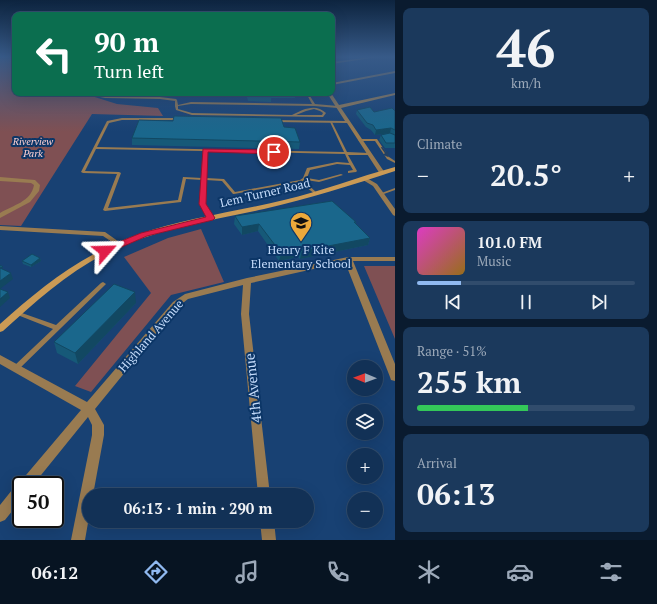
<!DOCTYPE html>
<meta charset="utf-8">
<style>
body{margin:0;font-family:"PT Serif",serif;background:#1b395c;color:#f1f3f6;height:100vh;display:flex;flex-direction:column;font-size:15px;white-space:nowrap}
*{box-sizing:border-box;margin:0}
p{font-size:13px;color:#9ca9b9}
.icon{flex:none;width:22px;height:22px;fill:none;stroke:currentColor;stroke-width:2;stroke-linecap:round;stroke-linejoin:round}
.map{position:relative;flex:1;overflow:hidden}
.details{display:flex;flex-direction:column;gap:8px;padding:8px;background:#0a1b2f;width:262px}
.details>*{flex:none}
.hud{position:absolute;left:12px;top:12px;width:323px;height:84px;border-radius:8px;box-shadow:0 4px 16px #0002,0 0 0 1px #314c6c;background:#0b6e4f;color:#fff;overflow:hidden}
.needle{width:26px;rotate:271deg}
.fabs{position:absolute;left:347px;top:360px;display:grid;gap:8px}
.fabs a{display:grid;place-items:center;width:36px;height:36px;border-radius:50%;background:#123156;box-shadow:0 4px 16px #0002,0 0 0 1px #314c6c;font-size:20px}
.speed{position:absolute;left:12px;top:476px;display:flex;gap:8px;font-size:20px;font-weight:700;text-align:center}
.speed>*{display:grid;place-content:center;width:52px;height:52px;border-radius:50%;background:#123156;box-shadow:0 4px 16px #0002,0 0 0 1px #314c6c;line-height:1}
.speed .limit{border:2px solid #111;border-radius:6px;background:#fff;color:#111}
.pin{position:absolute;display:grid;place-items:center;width:34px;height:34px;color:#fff;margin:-17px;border:2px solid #fff;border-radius:50%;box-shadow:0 1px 4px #0007}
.me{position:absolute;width:44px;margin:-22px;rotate:65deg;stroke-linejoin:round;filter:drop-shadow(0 0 3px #0008)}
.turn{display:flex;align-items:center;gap:14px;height:84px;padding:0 16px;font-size:18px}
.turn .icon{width:52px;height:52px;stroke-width:2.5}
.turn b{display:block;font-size:28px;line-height:34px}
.big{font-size:30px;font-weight:700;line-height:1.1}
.details .card{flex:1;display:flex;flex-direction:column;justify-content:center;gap:6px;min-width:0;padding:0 14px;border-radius:8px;background:#1b395c}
.details .dial{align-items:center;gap:0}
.dial b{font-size:52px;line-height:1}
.song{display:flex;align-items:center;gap:12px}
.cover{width:48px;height:48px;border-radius:6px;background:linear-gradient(135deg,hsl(310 70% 55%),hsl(40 70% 35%))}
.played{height:4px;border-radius:2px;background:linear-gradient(90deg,#90b9f0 20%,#314c6c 20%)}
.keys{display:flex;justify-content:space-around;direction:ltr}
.heat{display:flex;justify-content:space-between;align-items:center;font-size:22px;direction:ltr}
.charge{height:6px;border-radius:3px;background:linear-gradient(90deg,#34c759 51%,#314c6c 0)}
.trip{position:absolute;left:82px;top:488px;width:232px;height:40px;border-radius:20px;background:#123156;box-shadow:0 4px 16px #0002,0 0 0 1px #314c6c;font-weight:700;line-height:40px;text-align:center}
.dock{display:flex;height:64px;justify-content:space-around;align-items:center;background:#071422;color:#9ca9b9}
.dock .icon{width:28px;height:28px}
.dock .current{color:#90b9f0}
.dock b{font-size:18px;color:#f1f3f6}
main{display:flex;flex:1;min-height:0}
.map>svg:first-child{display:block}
</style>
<main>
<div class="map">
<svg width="395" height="540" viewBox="0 0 395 540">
<rect width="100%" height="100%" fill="#184173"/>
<path fill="#7f5053" d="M0 57H15V93H82L117 104 158 108 163 116 92 114 21 226 0 225Z
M201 229 224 282 171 295 91 392 75 386 151 293 124 257 168 238Z
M364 266H395V339Z"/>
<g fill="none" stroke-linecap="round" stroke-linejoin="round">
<path fill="#997b51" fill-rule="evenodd" d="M96 93H98V95L105 96 160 97 176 99 177 100 178 105 191 102 312 104 306 93H308L315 104 338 106 339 107 338 108 314 106 191 104 178 106V109L192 113 292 115C303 109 316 103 326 113L323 117 192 115 176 110 175 106V101L160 99 105 98 95 96ZM314 109 320 111 323 113 322 115H296L306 111Z
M122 118H178L179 119 178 120H122L109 123 97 147 344 152 330 122 331 121 332 122 347 152 369 153 371 154 369 155H348L357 171 356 172 348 173V171L353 170 350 165 337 164 310 170 307 178 319 180 341 174 343 175 319 182 306 180 304 181 317 193 318 194 316 195 300 182 234 194H233L222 181 206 180 204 204 213 218 211 219H209L200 204 202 180 186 179 181 202 105 211 103 210 117 174 83 173 81 172 107 121ZM96 149 203 151 202 178 183 177 178 200 108 208 121 173 119 172 85 171ZM207 151 345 154 349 163 337 162 307 168 303 178 300 180 235 192 224 179 206 178Z
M359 139H377L389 157 395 161V163L387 159 375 141H360L358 140Z
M395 188V190L381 195 379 194Z
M103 282 106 284 105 285 18 370 16 371 14 370 13 368 14 366 53 329 15 314 14 313 15 312H19L56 325 101 283Z"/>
<path fill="#997b51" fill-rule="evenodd" d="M371 57H378L332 64V62Z
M395 71V73L332 85V83Z
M327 93H331L339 105 395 93V95L341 108 385 173 384 174H380L347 123 273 122 271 121 273 120 345 121Z
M0 177 35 180 40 185 39 191 30 202 0 218V213C13 205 31 202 34 185L31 183 0 181Z
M365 177 377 184 395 209V216L393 215 373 186 363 180V178Z
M0 226 105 232 122 244 118 246 103 236 0 230Z
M348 257H395V261H353L395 364V381L391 380 390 377 345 262 251 283 249 314 270 495H258L241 314 243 285 188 299 179 306 95 409 104 425V435L93 495H89V517L85 540H71L92 435V425L88 417 33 485H21V500L5 520 0 522V505L16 485 19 484 21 481 81 410 0 364V355L87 402 173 302 185 294 247 278Z
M260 521H274L276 540H262Z"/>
<path fill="#ca9a55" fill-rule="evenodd" d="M395 167V171C352 185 308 199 264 209 209 221 155 229 104 254 66 274 34 303 3 331L0 332V324C41 287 84 253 137 235 185 218 235 212 284 200 322 191 358 177 395 167Z"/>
</g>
<path fill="#165978" d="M246 93H296L295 98H271V102L248 101Z
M357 110 374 112 395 111V148H385L379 140 381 135 390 133 375 135 371 130 366 127 356 114Z
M284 127 300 142 299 149 132 145V138Z
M235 216 356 222V224L370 238 368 245 300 259 298 257 279 261 258 231 242 235 234 224Z
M40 258 41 261 31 267 23 264 22 261Z
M136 303 78 364 57 353 54 342Z"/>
<path fill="#124862" d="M391 128 390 133 375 135 376 130Z
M259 224 258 231 242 235V227Z
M370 238 368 245 300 259 302 251Z
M300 249 298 257 279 261 281 253Z
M40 258 41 261 31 267V265Z
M11 273 13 279 0 289V281Z
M8 292 10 298 0 307V299Z
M135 292 136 303 78 364 75 353Z"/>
<path fill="#1a678c" stroke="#124862" d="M248 93H271V94H248Z
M370 107 374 112 392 108 395 111V130L391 128 376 130 373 125 367 123 357 110Z
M174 116 281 118 284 127 295 128 300 142 132 138 139 120 173 121Z
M390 133 395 135V143H386L381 135Z
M332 201 356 222H354L370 238 302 251 300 249 281 253 259 224 242 227 235 216Z
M32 254 40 258 31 265 22 261Z
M0 265 3 267 0 268 11 273 0 281Z
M114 284 135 292 75 353 54 342Z
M0 289 8 292 0 299Z"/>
<defs><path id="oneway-solid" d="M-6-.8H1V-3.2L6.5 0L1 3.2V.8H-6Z"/></defs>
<use fill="#214064" href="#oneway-solid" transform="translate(385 152) rotate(55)"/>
<linearGradient id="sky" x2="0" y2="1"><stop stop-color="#0d243f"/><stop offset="0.43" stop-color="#375a88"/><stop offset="1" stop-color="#375a88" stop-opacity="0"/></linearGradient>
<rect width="395" height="132" fill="url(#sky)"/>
<path fill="#e11d48" stroke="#92132f" d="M203 149 274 150 277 152 274 154 208 152 206 204 215 218 213 220 147 236 108 253H102L101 251 102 249 141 233 206 217 199 204Z"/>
<defs>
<g id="school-pin" transform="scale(1.15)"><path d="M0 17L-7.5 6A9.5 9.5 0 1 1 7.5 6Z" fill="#eca93b" stroke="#0c3667"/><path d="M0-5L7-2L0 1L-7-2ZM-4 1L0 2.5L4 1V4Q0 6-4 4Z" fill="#111"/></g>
</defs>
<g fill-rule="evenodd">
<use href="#school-pin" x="301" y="223"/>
</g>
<g text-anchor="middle" stroke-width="4" stroke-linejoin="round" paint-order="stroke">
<g font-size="10" font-style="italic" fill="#fcd0d2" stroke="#0c3667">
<text x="33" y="145">Riverview<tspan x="33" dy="12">Park</tspan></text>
</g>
<g font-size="12" fill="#c4dbfa" stroke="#0c3667">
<text transform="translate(265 193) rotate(-13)" y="4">Lem Turner Road</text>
<text transform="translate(151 336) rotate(-49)" y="4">Highland Avenue</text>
</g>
<g font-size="12" fill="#c4dbfa" stroke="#0c3667">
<text x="301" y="254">Henry F Kite<tspan x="301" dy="14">Elementary School</tspan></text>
</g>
<g font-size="14" fill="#c4dbfa" stroke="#0c3667">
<text transform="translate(253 388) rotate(-96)" y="5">4th Avenue</text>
</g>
</g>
</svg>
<div class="fabs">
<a><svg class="needle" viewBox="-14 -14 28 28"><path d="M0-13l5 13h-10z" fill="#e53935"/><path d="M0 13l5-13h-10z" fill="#9ca9b9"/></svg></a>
<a><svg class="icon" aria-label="layers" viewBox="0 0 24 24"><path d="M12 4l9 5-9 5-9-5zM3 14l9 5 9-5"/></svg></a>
<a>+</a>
<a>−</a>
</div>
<div class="speed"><div class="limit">50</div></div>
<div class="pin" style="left:274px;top:152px;background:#d93025"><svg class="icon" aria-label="arrive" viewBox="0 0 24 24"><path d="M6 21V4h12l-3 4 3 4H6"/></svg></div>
<svg class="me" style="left:105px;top:251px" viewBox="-20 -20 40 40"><path d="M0-17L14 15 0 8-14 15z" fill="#e11d48" stroke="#fff" stroke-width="4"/></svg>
<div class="trip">06:13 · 1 min · 290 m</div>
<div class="hud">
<div class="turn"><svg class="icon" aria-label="left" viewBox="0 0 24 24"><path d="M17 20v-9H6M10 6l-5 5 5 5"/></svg><div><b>90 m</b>Turn left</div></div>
</div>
</div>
<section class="details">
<div class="card dial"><b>46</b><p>km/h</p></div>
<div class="card"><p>Climate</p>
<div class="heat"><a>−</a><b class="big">20.5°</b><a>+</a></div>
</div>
<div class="card">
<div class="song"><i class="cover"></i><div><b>101.0 FM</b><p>Music</p></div></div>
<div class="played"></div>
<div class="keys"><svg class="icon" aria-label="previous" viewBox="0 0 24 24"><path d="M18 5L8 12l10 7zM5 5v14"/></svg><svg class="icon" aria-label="pause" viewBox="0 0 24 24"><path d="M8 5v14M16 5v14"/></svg><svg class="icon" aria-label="next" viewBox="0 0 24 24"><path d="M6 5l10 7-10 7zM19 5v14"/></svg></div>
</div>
<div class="card"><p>Range · 51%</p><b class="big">255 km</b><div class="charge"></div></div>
<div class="card"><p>Arrival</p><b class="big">06:13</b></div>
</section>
</main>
<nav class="dock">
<b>06:12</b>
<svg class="icon current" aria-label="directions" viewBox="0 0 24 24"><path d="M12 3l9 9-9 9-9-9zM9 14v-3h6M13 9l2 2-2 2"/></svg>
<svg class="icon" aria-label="music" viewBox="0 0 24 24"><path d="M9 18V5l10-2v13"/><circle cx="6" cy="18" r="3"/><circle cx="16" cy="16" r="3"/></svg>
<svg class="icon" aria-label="phone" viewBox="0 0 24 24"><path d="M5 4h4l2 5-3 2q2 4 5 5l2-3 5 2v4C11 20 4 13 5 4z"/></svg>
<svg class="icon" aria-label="climate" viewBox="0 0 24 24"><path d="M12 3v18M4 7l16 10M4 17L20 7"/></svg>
<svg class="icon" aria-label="car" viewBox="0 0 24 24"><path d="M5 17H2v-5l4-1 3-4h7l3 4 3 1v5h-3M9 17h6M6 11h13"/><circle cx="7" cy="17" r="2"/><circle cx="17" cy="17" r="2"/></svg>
<svg class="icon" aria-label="filters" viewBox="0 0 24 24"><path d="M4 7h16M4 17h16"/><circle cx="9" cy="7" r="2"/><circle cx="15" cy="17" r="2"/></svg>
</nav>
